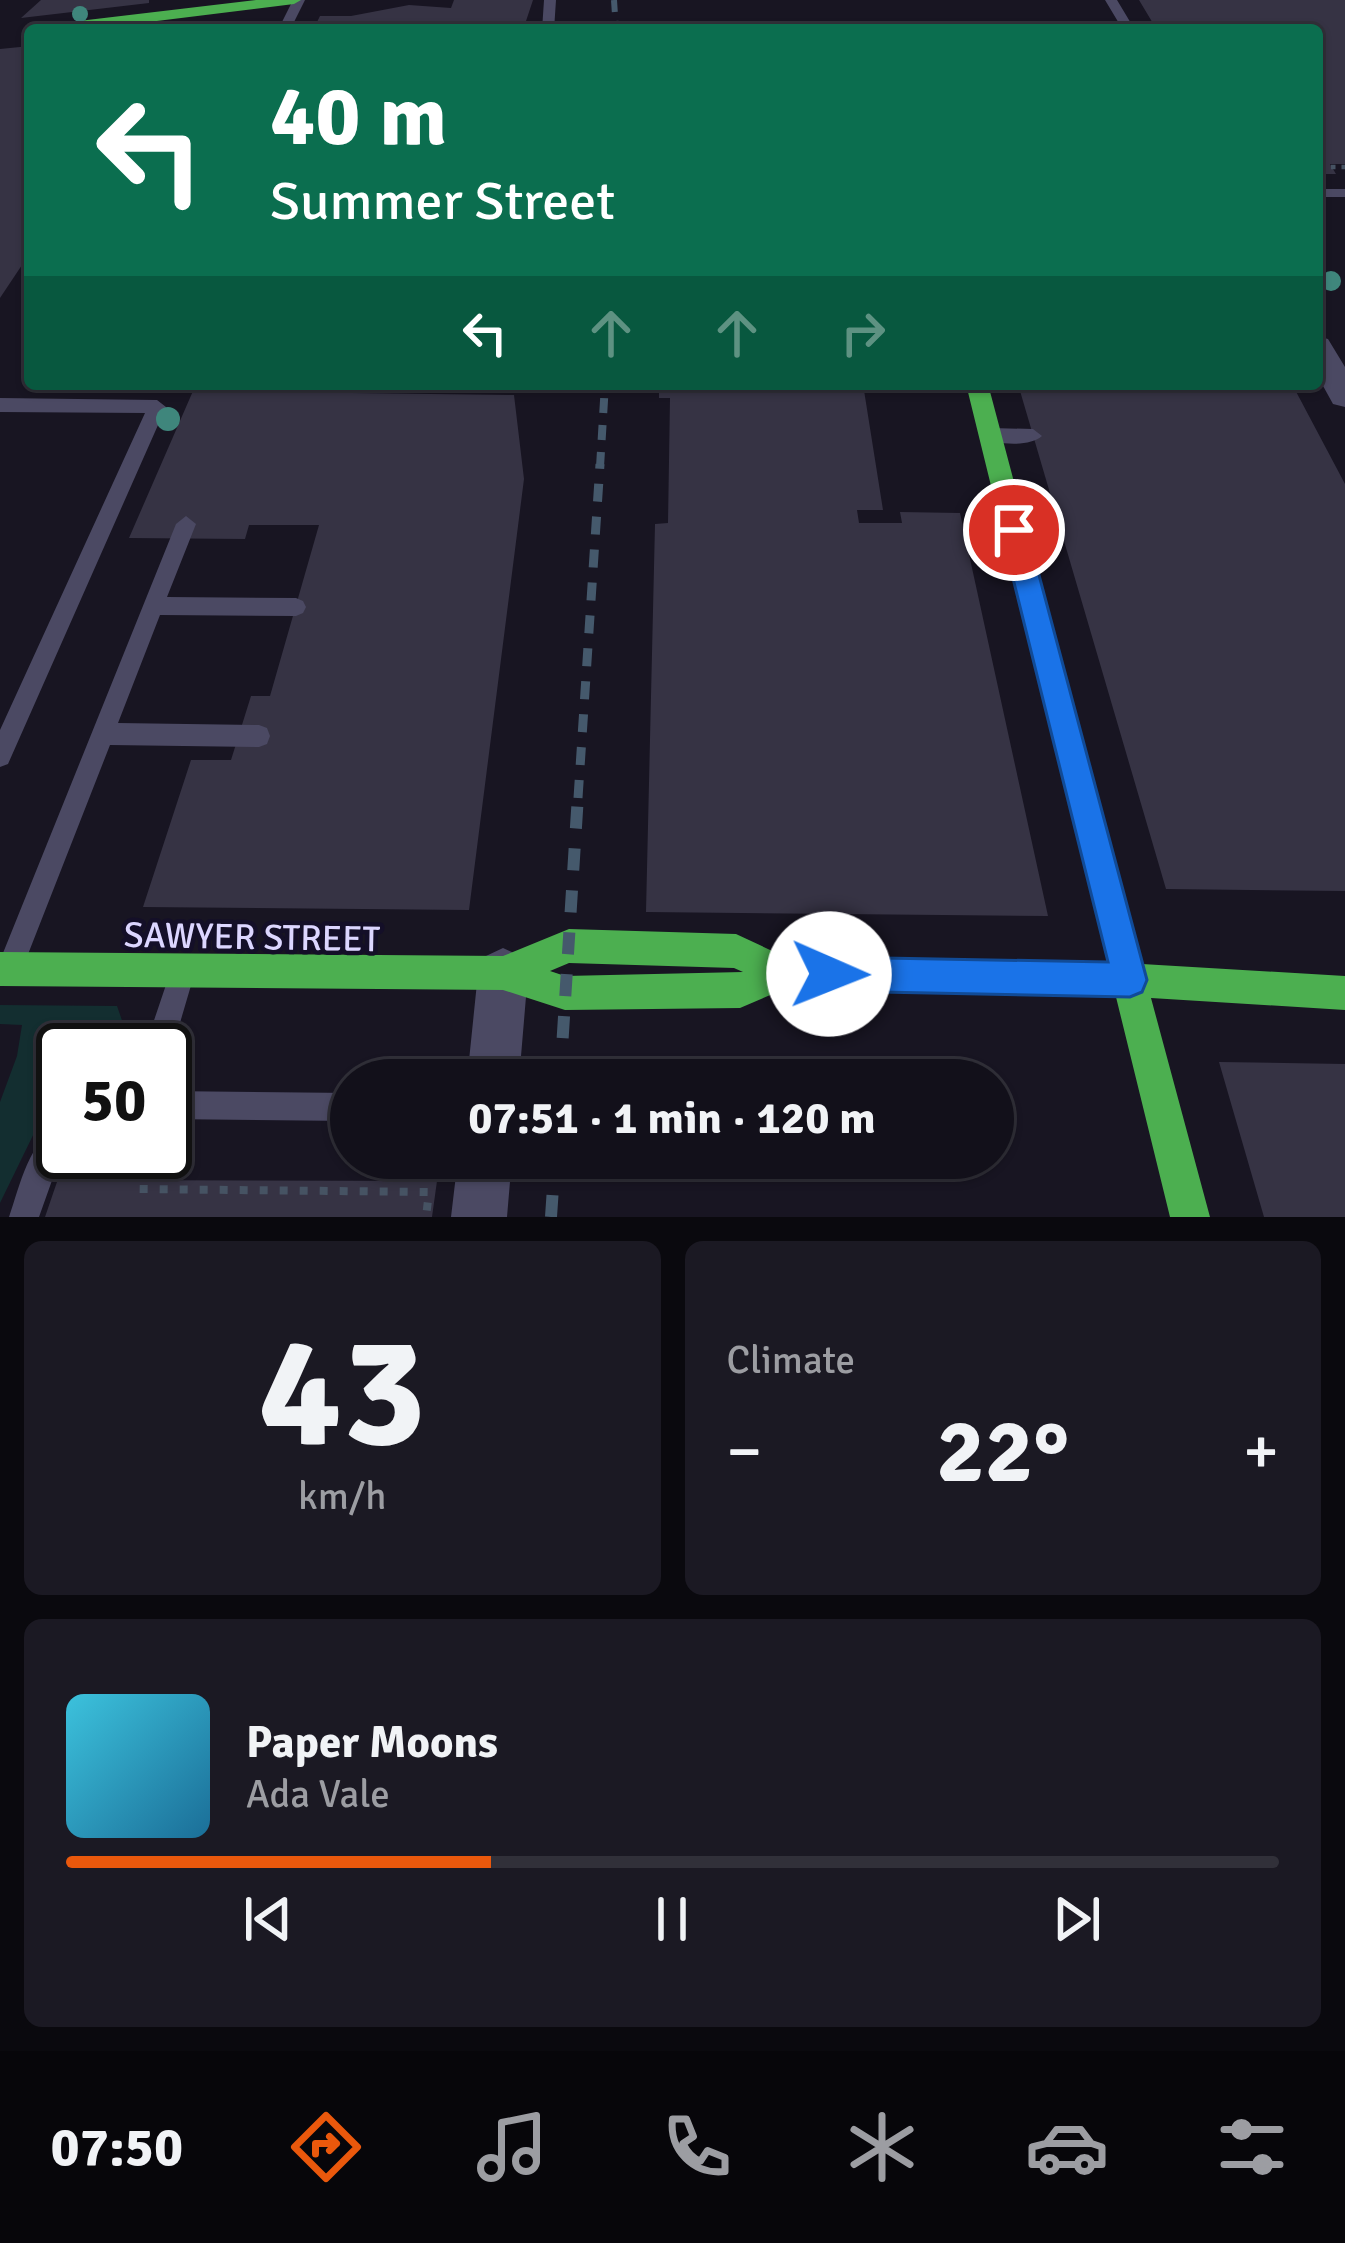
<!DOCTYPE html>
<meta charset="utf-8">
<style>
body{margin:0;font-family:Signika,sans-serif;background:#1b1923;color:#f1f3f6;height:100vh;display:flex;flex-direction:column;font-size:45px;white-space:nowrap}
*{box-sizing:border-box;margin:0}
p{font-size:39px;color:#9c9da2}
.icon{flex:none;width:66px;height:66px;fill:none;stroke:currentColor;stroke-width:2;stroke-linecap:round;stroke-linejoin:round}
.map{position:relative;height:1217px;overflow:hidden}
.drawer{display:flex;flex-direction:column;gap:24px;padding:24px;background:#0a090e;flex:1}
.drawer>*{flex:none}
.guide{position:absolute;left:24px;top:24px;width:1299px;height:366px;border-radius:12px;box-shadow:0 3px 9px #0004,0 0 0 3px #313039;background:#0b6e4f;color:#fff;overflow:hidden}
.speed{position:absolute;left:36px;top:1023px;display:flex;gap:24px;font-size:60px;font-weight:700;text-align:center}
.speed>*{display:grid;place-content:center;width:156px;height:156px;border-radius:50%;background:#12101a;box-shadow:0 3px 9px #0004,0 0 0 3px #313039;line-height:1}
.speed .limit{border:6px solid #111;border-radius:18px;background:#fff;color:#111}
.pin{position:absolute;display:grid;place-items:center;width:102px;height:102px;color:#fff;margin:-51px;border:6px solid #fff;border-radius:50%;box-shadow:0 3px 12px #0007}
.me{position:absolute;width:132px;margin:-66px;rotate:91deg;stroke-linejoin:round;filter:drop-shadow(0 0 9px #0008)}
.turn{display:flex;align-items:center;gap:42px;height:252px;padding:0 48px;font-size:54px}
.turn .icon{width:156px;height:156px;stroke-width:2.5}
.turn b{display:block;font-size:84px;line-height:102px}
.lanes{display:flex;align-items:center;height:114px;padding:0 48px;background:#0003;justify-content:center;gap:60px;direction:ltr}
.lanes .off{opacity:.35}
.big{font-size:90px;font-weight:700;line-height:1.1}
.drawer .card{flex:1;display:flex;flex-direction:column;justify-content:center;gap:18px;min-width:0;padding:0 42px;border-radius:18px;background:#1b1923}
.drawer .dial{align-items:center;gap:0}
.dial b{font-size:156px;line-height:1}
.song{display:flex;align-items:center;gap:36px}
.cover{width:144px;height:144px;border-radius:18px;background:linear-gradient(135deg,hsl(190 70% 55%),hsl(200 70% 35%))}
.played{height:12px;border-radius:6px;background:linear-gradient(90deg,#ea580c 35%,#313039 35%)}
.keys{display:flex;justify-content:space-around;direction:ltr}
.heat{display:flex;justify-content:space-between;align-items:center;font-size:66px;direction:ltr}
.drawer .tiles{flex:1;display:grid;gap:24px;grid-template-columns:1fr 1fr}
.card:last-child{grid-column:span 2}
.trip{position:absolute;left:330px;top:1059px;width:684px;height:120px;border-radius:60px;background:#12101a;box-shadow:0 3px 9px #0004,0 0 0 3px #313039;font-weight:700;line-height:120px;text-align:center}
.tabs{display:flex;height:192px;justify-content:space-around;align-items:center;background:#07060a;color:#9c9da2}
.tabs .icon{width:84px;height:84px}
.tabs .active{color:#ea580c}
.tabs b{font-size:54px;color:#f1f3f6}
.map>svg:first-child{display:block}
</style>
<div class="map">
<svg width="1345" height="1217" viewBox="0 0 1345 1217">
<rect width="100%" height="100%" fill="#181522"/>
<path fill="#132e30" d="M0 1005 117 1006 125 1029 106 1050H63V1097L38 1125 0 1203V1102L17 1056 22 1025 0 1024Z"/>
<path fill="#363344" d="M41 0H149V3L21 18Z
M454 0H533L523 30H313L320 16H351L409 5 451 8Z
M1139 0H1345V164H1330L1336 174H1317V30H1157Z
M30 46V253L0 298V49Z
M659 384H863L883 510H857L859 523H902L900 512 960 513 1048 916 646 912 655 524 668 523 670 398H659Z
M1018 384H1292L1345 484V891L1166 889Z
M193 391 514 395 524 479 469 910 143 907 191 760H231L251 696H270L319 525H249L245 539 129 538Z
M1219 1062 1345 1064V1217H1264Z
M58 1179 73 1180 437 1181 432 1217H45Z"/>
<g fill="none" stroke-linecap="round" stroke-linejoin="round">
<path stroke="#465363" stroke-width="4.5" stroke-dasharray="4.5 6" stroke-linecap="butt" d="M1331 167H1345"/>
<path stroke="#465363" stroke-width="8" stroke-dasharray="8 12" stroke-linecap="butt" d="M148 1152 138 1189 429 1192 426 1217"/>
<path fill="#4b4963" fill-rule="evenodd" d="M293 0H305L290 30H278Z
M544 0H556L554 30H542Z
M1105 0H1117L1135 30H1123Z
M1317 189H1345V197H1317Z
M0 398 157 400 166 407 8 764 0 767V730L145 413 0 412Z
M991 428 1033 429 1042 436C1030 447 994 446 982 435Z
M186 516 196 524 167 597 296 598 303 601 306 607 303 613 296 616 160 615 118 723 259 725 267 728 270 736 267 744 259 747 110 745 23 967 14 971 5 967 1 958 176 524Z
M179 969 188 973 192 982 172 1050 165 1061V1050H144L170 973Z
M165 1091 351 1093V1121L165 1119Z
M63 1123V1152H70L55 1172 39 1217H9C20 1186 29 1138 63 1123Z"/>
<path fill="#4b4963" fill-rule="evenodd" d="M1317 336 1328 339 1345 367V407L1333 404 1317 375Z
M503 948 520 956 528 973 519 1080H467L478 973 486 956Z
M458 1158H512L507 1217H451Z"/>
<path fill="#4caf50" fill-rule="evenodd" d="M256 0H301L294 4 84 30H37L45 25Z
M966 384H988L1142 964 1345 976V1010L1151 998 1210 1217H1170L1116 997 782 990 740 1008 565 1010 503 990 0 986V952L503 956 569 929 736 934 783 956 1108 962ZM569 963 734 968 743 972 565 976 550 971Z"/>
<path stroke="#45596c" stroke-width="6" stroke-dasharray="12 9" stroke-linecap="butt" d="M614 0 616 30"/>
<path stroke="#45596c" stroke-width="8" stroke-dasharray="15 12" stroke-linecap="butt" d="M600 467 605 384"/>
<path stroke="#45596c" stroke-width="9" stroke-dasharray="18 15" stroke-linecap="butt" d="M578 798 600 464"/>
<path stroke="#45596c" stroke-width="12" stroke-dasharray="22 20" stroke-linecap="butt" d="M560 1080 578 795
M551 1217 555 1158"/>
</g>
<g fill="#3f867c">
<circle cx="80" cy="14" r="8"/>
<circle cx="1331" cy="281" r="10"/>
<circle cx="168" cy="419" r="12"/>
</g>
<path fill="#1a73e8" stroke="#114b97" stroke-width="3" d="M1014 519 1027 530 1147 980 1142 992 1130 997 829 991 817 986 812 974 817 962 829 957 1108 962 1001 530Z"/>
<g text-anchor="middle" stroke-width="9" stroke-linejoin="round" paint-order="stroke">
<g font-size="36" fill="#dcd6ff" stroke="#140f28">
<text transform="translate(252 936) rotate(1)" y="13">SAWYER STREET</text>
</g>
</g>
</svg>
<div class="speed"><div class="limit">50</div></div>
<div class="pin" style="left:1014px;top:530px;background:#d93025"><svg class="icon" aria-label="arrive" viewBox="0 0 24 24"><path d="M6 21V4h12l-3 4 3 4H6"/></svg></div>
<svg class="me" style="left:829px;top:974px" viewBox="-20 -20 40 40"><circle r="19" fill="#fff"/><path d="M0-13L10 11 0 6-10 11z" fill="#1a73e8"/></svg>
<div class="trip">07:51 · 1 min · 120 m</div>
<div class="guide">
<div class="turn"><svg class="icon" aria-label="left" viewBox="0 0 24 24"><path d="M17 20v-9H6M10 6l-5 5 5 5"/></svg><div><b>40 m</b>Summer Street</div></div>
<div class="lanes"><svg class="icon" aria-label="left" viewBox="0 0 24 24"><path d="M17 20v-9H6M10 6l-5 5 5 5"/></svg><svg class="icon off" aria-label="ahead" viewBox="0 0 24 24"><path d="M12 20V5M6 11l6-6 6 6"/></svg><svg class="icon off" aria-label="ahead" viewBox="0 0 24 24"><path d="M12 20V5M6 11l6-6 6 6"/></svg><svg class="icon off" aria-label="right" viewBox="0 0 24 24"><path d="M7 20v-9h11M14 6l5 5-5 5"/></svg></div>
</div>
</div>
<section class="drawer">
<div class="tiles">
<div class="card dial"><b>43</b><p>km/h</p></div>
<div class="card"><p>Climate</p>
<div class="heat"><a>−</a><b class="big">22°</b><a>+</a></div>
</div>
<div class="card">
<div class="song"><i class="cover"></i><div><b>Paper Moons</b><p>Ada Vale</p></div></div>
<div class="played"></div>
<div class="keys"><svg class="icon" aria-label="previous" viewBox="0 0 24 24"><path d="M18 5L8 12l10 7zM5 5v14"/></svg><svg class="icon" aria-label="pause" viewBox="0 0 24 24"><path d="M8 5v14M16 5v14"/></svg><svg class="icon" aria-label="next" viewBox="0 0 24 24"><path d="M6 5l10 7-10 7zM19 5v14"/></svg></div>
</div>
</div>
</section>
<nav class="tabs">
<b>07:50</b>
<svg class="icon active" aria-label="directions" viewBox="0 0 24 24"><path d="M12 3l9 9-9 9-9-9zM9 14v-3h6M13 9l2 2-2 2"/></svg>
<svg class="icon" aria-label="music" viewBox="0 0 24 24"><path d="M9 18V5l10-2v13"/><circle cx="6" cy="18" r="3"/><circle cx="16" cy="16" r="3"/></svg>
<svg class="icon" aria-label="phone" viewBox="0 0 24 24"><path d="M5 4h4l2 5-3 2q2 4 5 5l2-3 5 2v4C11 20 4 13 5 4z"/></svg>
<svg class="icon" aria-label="climate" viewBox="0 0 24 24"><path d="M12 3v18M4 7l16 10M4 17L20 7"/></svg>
<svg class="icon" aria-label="car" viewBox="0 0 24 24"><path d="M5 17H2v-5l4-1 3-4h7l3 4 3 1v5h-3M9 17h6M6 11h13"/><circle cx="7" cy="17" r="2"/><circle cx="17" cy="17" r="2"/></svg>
<svg class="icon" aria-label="filters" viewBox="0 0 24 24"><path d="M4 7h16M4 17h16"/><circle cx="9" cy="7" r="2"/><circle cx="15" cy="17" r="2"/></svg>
</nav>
